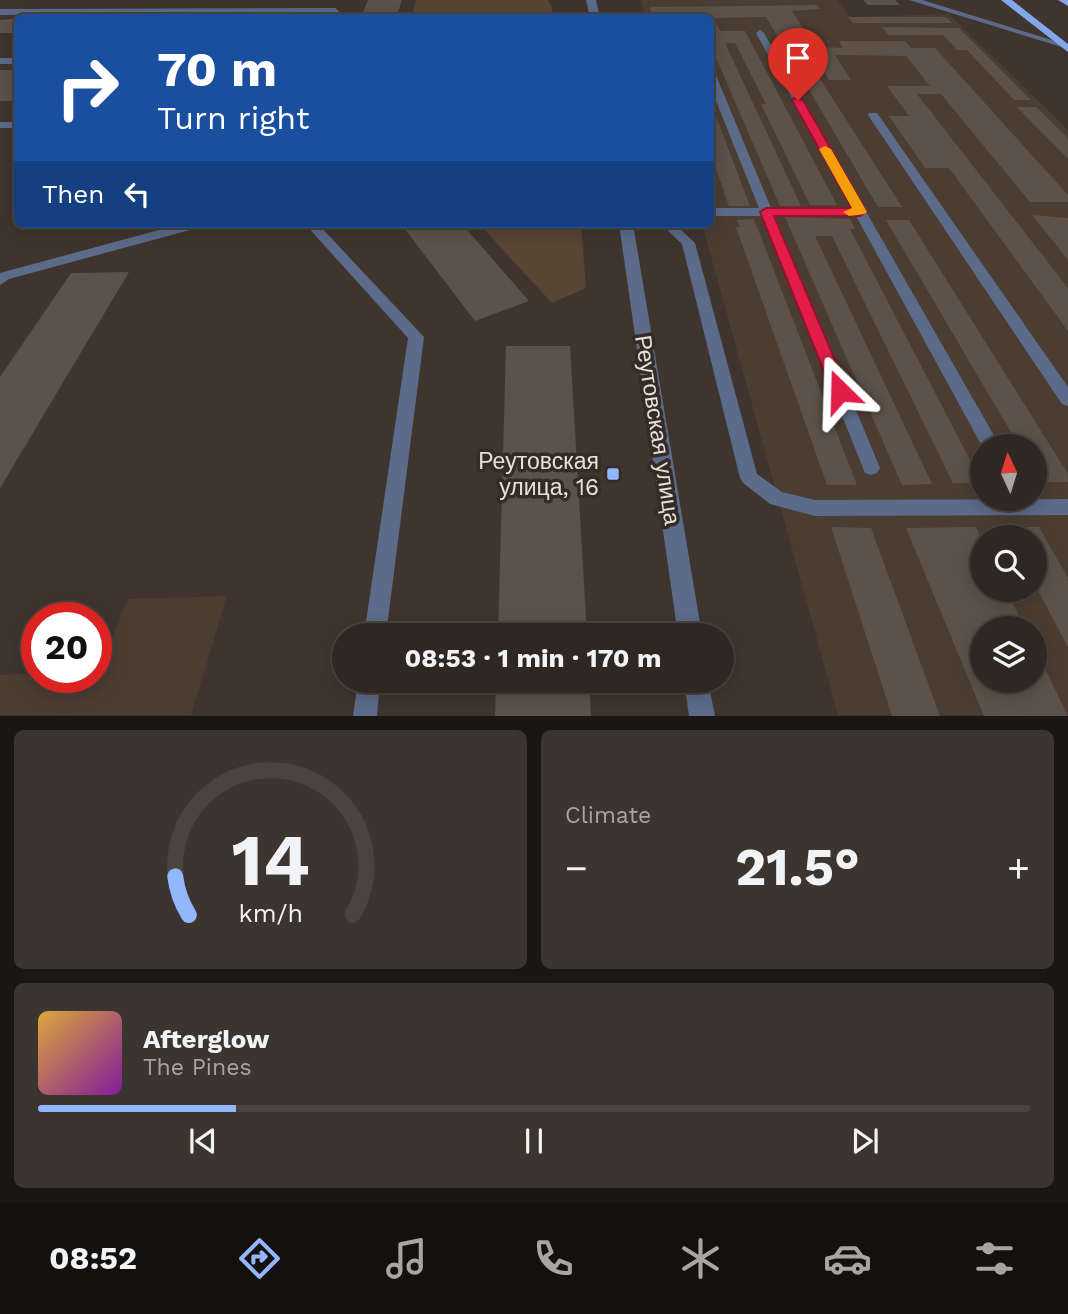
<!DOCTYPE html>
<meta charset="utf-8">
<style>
body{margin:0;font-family:"Work Sans",sans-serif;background:#3b342f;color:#f1f3f6;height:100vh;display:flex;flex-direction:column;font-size:26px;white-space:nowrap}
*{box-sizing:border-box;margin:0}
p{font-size:23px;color:#a7a6a5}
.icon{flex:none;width:38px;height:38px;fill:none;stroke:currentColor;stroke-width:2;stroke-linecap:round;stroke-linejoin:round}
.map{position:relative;height:716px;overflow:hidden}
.sheet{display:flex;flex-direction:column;gap:14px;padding:14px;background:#1a1613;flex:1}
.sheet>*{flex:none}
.top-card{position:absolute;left:14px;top:14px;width:700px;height:214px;border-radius:10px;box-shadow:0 4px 18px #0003,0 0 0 2px #4a4440;background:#1a4fa0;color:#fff;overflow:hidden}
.needle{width:46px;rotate:356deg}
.buttons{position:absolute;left:970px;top:434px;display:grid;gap:14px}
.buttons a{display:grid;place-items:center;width:77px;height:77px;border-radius:50%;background:#2f2822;box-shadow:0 4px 18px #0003,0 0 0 2px #4a4440;font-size:35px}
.speed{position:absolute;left:21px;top:602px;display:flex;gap:14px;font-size:35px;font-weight:700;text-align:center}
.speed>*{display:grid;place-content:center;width:91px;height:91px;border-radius:50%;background:#2f2822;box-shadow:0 4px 18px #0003,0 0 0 2px #4a4440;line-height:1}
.speed .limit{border:10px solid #d22;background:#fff;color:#111}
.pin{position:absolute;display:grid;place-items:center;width:60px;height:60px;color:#fff;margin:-72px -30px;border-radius:50% 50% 50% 0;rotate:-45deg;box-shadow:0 0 7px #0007}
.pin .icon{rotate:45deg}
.me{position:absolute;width:77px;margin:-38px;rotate:338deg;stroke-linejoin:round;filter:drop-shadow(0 0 5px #0008)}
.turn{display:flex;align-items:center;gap:24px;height:147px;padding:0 28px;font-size:32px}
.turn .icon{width:91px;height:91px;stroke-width:2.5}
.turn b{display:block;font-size:49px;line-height:60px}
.then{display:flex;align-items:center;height:66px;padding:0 28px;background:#0003;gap:14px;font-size:26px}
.big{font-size:52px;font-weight:700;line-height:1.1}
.sheet .tile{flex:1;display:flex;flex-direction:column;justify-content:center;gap:10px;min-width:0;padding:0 24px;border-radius:10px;background:#3b342f}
.sheet .dial{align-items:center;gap:0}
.dial svg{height:182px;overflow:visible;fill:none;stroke:#4a4440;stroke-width:7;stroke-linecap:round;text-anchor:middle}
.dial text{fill:#f1f3f6;stroke:none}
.song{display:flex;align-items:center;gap:21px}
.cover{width:84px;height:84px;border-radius:10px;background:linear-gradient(135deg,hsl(40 70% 55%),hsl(290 70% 35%))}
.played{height:7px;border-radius:4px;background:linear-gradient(90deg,#92b7fd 20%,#4a4440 20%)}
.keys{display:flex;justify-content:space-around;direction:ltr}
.heat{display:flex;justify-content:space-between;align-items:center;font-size:38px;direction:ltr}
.sheet .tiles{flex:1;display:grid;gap:14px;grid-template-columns:1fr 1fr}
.tile:last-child{grid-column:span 2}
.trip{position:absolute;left:332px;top:623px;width:402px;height:70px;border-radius:35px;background:#2f2822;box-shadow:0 4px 18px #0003,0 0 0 2px #4a4440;font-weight:700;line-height:70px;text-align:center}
.tabs{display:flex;height:112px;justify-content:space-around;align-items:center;background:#13100e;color:#a7a6a5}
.tabs .icon{width:49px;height:49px}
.tabs .active{color:#92b7fd}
.tabs b{font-size:32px;color:#f1f3f6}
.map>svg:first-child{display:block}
</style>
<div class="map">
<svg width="1068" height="716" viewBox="0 0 1068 716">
<rect width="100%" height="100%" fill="#3f352e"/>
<path fill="#4c3d32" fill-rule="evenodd" d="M641 0H836L851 17 949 14 1068 130V715H838L702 224H710V18L645 17ZM982 446H1034V499H982ZM982 537H1034V590H982ZM982 628H1034V681H982Z
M227 596 191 715H0V675L37 673V677H96V668H100L128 599Z"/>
<path fill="#594534" d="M416 0H548L552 8V17H412Z
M479 224H581L586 288 552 303Z"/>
<path fill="#5c524a" d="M368 0H402L396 18H361Z
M863 0H895L900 5H868Z
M816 5 820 9 792 11 806 32H790L902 207H878L766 17 713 18 720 31H745L837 205H810L761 104H766L735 43H725L801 206H780L710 44V18H699L697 14H677L678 18H664L663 14H652L650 7Z
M848 17H946L952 23H853Z
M13 19H18V33H0V20Z
M882 27 959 28 1031 100H1014L967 50H957L943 35H888Z
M804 39H817L822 47 843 48 839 41H905L911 48H935L1068 195V202H1030L941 94H917L1068 288V331L949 168H925L889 116H909L887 86H930L906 56 835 55 851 80H829Z
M0 70H18V101H0Z
M711 103 750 206H729L710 152Z
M1017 107H1036L1068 138V159Z
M1032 215 1068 218V260Z
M785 217 850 219 855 229H850L982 483H953L832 236H815L932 484 902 485Z
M754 219 857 485H827L736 227H740L737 220Z
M886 220H909L1068 474V482H1040L1034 472V446H1019Z
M401 224H462L529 301 475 321Z
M129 272 0 488V377L71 273Z
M506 346H570L587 635H498Z
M831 527 871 528 940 716H892Z
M976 527 982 540V590H1006L1025 628H982V681H1034V646L1068 716H984L906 528Z
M1005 527H1039L1068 578V647L1034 583V537H1010Z
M496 681H589L591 716H495Z"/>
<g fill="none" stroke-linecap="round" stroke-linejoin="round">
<path fill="#5b6b89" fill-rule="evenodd" d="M909 0H922L1068 45V49Z
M335 8 339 11 336 18H328L330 14H258L256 18H247L249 14 0 15V9Z
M688 13 691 14 692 18H684Z
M760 30 764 33 1000 446H982L856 216H775L880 468 877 473 871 475 865 473 762 216H710V208H759L710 86V70L715 73 771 208H852L756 33Z
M0 58H18V64H0Z
M869 113H877L1068 387V406L1062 404 868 115Z
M0 122H18V128H0Z
M181 224H202L201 227 9 279 0 285V273Z
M305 224H318L424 337 386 635H364L408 338Z
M661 224H675L695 243 757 474 782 492 815 500 1068 499V515L815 516 770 504 743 483 740 478 682 244Z
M358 681H380L377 716H353Z"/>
<path fill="#5b6b89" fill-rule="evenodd" d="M586 0H596L600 18H590Z
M619 224H633L702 635H678Z
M684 681H708L715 716H689Z"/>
<path fill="#82a6ea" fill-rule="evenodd" d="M1001 0H1012L1068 44V52Z
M1058 0H1068V6Z"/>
</g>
<path fill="#e11d48" stroke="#92132f" stroke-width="2" d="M794 98 803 100 867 212 860 216H774L848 391 840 397 832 391 760 212 766 208H852L792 100Z"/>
<path fill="#f59e0b" d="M825 146 831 149 867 212 865 214 849 216 843 212 852 208 819 149Z"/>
<rect fill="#92b7fd" stroke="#342b24" stroke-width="2.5" x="606" y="467" width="14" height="14" rx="3.5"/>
<g text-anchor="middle" stroke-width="7" stroke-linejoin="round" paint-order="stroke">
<g font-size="23" fill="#e6e0db" stroke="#342b24">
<text transform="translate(658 430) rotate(81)" y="8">Реутовская улица</text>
</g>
<g font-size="23" fill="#e6e0db" stroke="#342b24" text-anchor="end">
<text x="599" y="469">Реутовская<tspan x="599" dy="26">улица, 16</tspan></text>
</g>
</g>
</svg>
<div class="buttons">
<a><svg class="needle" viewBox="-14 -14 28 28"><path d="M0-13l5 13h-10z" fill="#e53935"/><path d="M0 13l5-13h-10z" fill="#a7a6a5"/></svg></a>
<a><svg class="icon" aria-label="search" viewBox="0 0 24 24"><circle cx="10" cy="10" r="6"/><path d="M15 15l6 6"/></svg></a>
<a><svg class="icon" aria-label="layers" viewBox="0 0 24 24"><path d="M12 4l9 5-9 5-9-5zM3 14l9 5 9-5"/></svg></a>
</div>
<div class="speed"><div class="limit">20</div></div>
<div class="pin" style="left:798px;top:100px;background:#d93025"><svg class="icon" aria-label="arrive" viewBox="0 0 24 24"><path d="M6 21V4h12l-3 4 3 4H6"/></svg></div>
<svg class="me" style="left:840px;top:391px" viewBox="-20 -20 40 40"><path d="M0-17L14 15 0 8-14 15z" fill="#e11d48" stroke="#fff" stroke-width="4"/></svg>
<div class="trip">08:53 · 1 min · 170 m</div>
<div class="top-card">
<div class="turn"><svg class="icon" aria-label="right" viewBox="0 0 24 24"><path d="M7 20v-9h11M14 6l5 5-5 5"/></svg><div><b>70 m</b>Turn right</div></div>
<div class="then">Then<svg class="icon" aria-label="left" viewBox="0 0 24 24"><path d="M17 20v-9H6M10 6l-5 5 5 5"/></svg></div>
</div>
</div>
<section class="sheet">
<div class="tiles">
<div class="tile dial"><svg viewBox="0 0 100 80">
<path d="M14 69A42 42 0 1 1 86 69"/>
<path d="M14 69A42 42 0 0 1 8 52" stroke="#92b7fd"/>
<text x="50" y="56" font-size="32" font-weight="700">14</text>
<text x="50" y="72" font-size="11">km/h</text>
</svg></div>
<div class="tile"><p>Climate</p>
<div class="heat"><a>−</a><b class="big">21.5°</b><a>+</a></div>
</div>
<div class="tile">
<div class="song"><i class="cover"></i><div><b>Afterglow</b><p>The Pines</p></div></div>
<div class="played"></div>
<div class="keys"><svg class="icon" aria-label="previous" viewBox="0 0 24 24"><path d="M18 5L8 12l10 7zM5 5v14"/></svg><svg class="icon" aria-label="pause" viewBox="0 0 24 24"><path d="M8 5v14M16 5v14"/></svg><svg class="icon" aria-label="next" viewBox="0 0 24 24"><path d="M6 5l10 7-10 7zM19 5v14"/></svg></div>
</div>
</div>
</section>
<nav class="tabs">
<b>08:52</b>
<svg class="icon active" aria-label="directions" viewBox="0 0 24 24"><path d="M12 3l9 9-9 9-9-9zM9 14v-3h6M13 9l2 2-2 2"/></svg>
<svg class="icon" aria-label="music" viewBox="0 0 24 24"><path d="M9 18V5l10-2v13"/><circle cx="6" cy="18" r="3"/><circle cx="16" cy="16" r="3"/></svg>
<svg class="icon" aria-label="phone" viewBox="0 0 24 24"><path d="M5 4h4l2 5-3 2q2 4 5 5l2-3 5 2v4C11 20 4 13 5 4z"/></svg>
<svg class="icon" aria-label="climate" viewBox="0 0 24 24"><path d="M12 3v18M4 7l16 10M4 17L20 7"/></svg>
<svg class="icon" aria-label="car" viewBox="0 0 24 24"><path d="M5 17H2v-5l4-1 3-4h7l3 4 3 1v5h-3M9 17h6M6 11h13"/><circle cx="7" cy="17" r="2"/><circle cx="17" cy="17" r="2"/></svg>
<svg class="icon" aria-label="filters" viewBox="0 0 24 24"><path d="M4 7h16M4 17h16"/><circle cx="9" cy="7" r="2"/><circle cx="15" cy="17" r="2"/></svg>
</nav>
